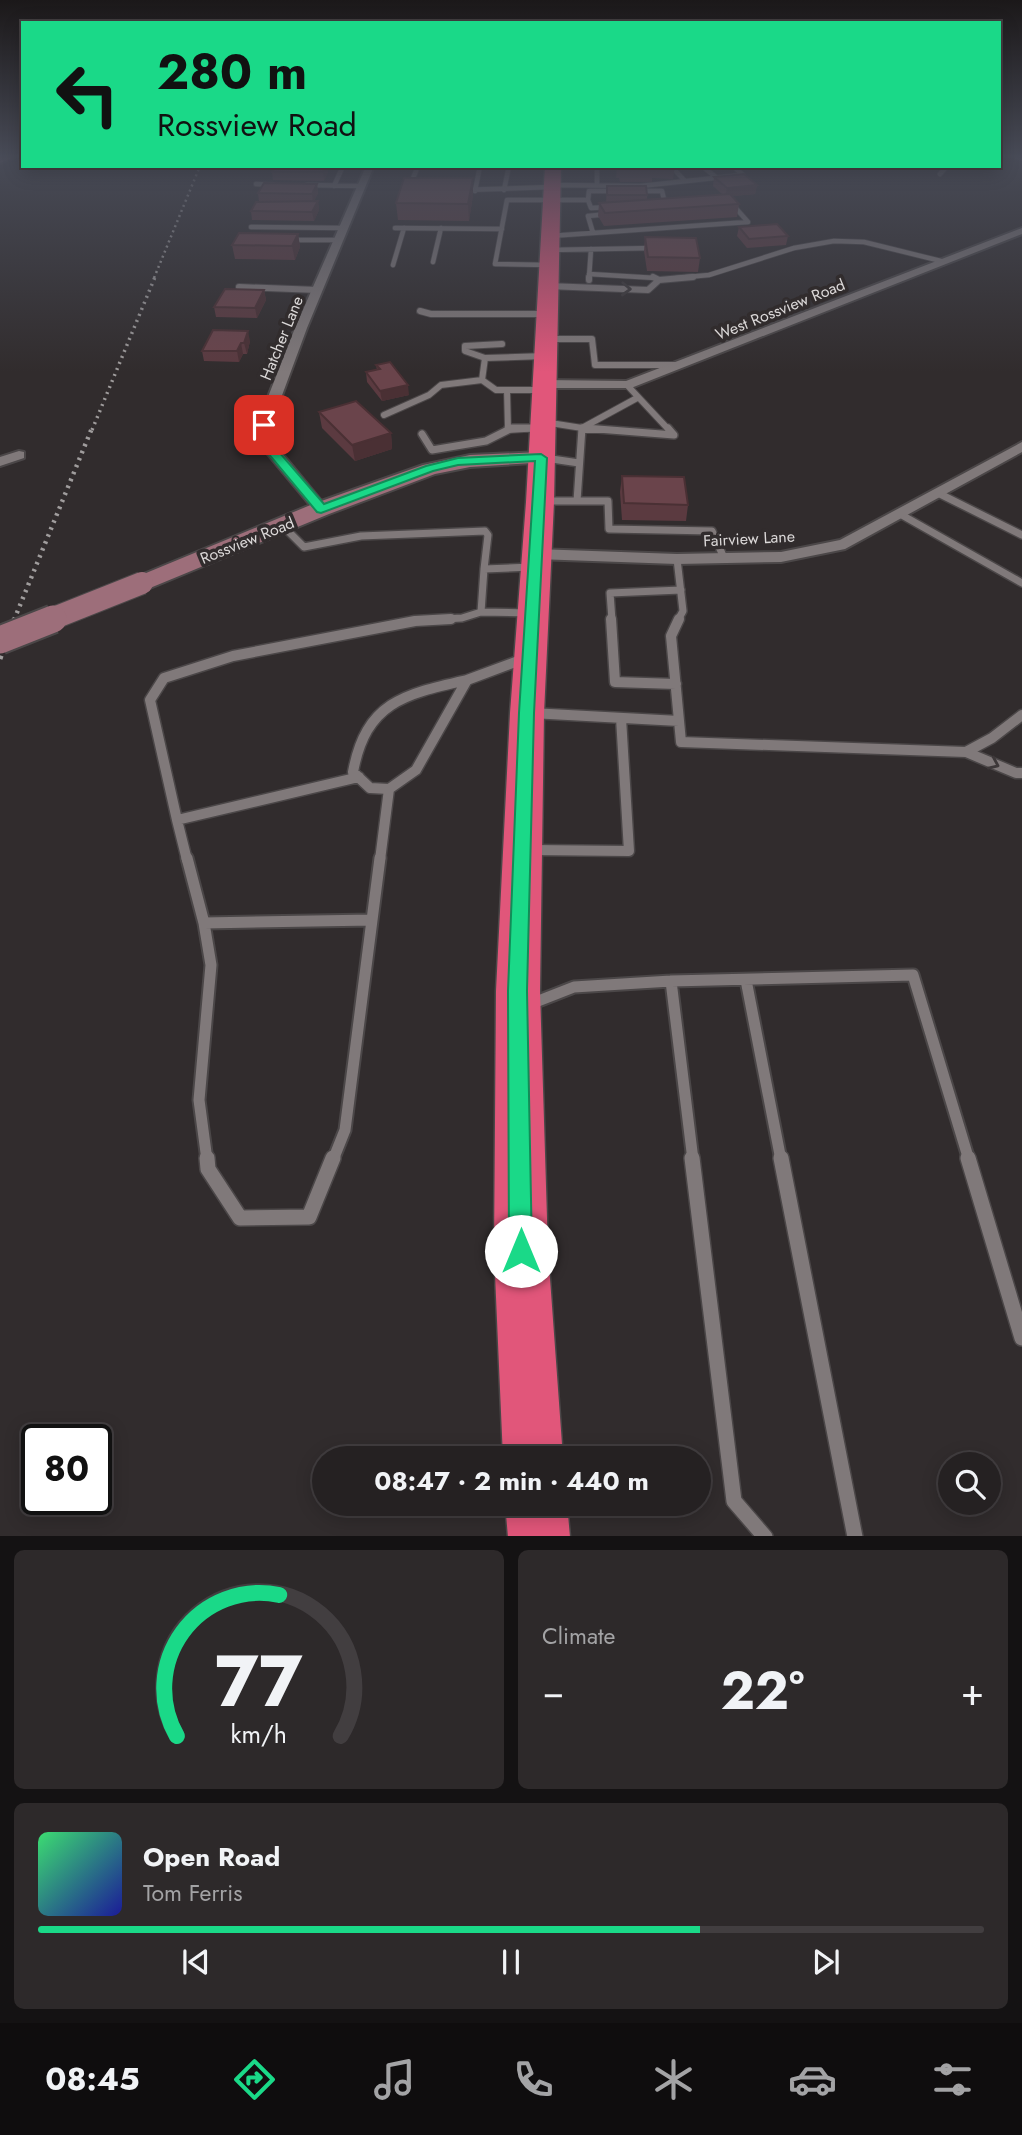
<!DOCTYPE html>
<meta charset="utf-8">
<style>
body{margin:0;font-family:Jost,sans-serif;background:#2d292a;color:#f1f3f6;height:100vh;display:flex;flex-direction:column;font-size:26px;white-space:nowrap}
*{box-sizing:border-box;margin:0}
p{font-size:23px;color:#a3a3a5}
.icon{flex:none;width:38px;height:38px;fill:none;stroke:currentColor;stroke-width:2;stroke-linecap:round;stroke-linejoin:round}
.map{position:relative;height:1536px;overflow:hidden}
.side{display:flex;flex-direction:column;gap:14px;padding:14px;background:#141213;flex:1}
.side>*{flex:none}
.banner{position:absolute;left:21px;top:21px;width:980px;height:147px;border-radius:0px;box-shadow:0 4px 18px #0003,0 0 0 2px #423e40;background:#1ad988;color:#111;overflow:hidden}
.buttons{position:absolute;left:938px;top:1452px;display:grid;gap:14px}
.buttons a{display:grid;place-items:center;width:63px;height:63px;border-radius:50%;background:#252122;box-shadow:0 4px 18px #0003,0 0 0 2px #423e40;font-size:35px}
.speed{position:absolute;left:21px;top:1424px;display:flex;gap:14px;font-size:35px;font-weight:700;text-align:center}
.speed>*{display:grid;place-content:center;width:91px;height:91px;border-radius:50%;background:#252122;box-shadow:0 4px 18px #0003,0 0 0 2px #423e40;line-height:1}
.speed .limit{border:4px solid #111;border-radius:10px;background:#fff;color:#111}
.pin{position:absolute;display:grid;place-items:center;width:60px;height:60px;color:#fff;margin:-30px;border-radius:14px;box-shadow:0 4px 10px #0006}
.me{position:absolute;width:77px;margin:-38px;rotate:0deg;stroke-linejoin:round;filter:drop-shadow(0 0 5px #0008)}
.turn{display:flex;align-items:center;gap:24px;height:147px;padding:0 21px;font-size:32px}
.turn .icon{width:91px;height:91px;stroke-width:2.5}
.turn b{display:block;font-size:49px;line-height:60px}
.big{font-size:52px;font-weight:700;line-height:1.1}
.side .widget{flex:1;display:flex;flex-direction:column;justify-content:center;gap:10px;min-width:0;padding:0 24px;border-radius:10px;background:#2d292a}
.side .dial{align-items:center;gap:0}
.dial svg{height:182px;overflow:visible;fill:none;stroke:#423e40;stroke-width:7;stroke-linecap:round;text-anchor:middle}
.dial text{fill:#f1f3f6;stroke:none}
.song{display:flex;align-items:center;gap:21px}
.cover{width:84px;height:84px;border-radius:10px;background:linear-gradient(135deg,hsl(140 70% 55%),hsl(240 70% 35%))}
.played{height:7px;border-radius:4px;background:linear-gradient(90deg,#1ad988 70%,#423e40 70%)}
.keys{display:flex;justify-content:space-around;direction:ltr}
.heat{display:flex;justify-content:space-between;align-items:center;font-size:38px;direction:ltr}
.side .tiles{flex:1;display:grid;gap:14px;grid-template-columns:1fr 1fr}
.widget:last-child{grid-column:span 2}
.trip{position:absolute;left:312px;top:1446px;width:399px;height:70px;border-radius:35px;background:#252122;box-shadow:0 4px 18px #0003,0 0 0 2px #423e40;font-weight:700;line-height:70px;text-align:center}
.dock{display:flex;height:112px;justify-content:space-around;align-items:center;background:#0f0d0e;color:#a3a3a5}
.dock .icon{width:49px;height:49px}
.dock .selected{color:#1ad988}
.dock b{font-size:32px;color:#f1f3f6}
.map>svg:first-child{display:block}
</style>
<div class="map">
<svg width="1022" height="1537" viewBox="0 0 1022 1537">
<rect width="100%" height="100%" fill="#312c2d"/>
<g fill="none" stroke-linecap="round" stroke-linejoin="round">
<g stroke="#4b4748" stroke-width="6">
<path id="lane-far5" d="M1017 157 1022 158
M359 166 370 167
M597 166V185
M671 166 685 181
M702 166 717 178
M940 174 947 166
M256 184 274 185
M307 185 362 186
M552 185 640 186 743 175 733 166
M334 186 343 166
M409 188 418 166
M461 190 552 187
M504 190 509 166
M475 191 480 166
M636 191H662L665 204 660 205
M588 200 591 208 610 207
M251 227 344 228
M395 228 502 229
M593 233 588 216 608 214
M550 236 748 222 733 205 728 206
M287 240H339
M549 250 655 248
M433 262 441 228
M393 265 404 228
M549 265 495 264 507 200H588L589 191H618
M589 274 656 278
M589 278 591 249
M676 278 709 275 794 248 834 241 864 242 941 261"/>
</g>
<g stroke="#4b4748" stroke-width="8">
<path id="lane-far4" d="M653 277 659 280 693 277
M589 280V277
M548 286 648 290 659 280
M239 287 318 290
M420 311 431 314H547
M546 339H592L595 365H676
M485 358 465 351V346L502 344
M627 385 669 430
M507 390 508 430
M543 390H496L482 380 485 358 545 356
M384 415 429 395 441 385 482 380
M544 422 582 428 637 398
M508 430 540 428
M582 430H608"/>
</g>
<g stroke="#4b4748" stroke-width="10">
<path id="lane-far3" d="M508 428H536
M582 428 577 501H608L609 529 712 531 724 558
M585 428 674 435 668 428
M422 434 432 450 486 441 508 430
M545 458 579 463
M938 493 1022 535
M542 501H577
M900 514 1022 583
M282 525 304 547 361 536 485 531 488 535 484 569
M677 559 683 611 678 620
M481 612 484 569 531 567
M424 620 462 618 481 612 528 613
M612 620 610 593 681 590"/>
</g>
<g stroke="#4b4748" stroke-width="13">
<path id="lane-far2" d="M611 619 615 682 676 684
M679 619 671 636 681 742 966 752 1016 773H1022
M467 680 416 770 389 789 370 788 353 772C366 702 404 694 467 680Z
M467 680 526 658
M531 713 679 721
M966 752 992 738 1022 715
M177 820 150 700 164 678 233 656 415 621 451 619
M532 850 629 851 621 718
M187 860 177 820 359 777
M380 860 389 789"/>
</g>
<g stroke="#4b4748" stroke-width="15">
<path id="lane-far1" d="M187 858 204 923 211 965 199 1100 207 1160
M204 923 372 920
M746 980 781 1160
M671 981 693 1160
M528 1005 574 987 671 981 913 975 969 1160
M333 1160 345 1130 380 858"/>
</g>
<g stroke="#4b4748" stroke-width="18">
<path id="lane" d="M207 1158 208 1169 240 1218 309 1217 333 1158
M692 1158 734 1501 765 1537
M781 1158 855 1537
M968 1158 1022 1338"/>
</g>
<g stroke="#4b4748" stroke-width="4">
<path id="street" d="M366 166H374L307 328 271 425 275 445 328 509 321 513 316 512 261 446 257 425 295 328Z
M1022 228V234L631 388H544L538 384 544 380 626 381Z
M1022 442V452L845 549 781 562 677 564 536 559 528 554 536 549 677 554 781 552 840 540Z
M19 451 24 452V458L0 466V457Z"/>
</g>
<g stroke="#4b4748" stroke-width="4">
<path id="secondary" d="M0 157H14L0 163Z
M541 452 548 454 551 458 548 462 470 467 435 474 329 514 150 588 142 590 134 588 130 583 134 578 313 504 423 465 470 455Z"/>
</g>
<g stroke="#4b4748" stroke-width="3">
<path id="highway" d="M545 166H561L554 502 544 713 540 991 548 1251 563 1458H503L494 1251 496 991 510 713 526 502Z
M505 1503H567L570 1537H508Z"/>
</g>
<use href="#lane-far5" stroke="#80797a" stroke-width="4.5"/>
<use href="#lane-far4" stroke="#80797a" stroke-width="6"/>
<use href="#lane-far3" stroke="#80797a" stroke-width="7"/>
<use href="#lane-far2" stroke="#80797a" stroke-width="10"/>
<use href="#lane-far1" stroke="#80797a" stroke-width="11"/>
<use href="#lane" stroke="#80797a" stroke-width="15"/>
<use href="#street" fill="#80797a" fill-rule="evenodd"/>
<use href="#secondary" fill="#9d6e7a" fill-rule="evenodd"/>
<use href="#highway" fill="#e1567a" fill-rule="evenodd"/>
<path stroke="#a09d9d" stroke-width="2.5" stroke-dasharray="2 3.5" stroke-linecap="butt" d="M154 278 200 166"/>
<path stroke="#a09d9d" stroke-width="3.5" stroke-dasharray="2 4.5" stroke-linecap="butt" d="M92 430 155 277"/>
<path stroke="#a09d9d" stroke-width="4.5" stroke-dasharray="2.5 5" stroke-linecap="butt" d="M14 620 92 428"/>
<path stroke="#a09d9d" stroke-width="5" stroke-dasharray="3.5 7" stroke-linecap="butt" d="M0 659 14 619"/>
<g stroke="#4b4748" stroke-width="24" stroke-linecap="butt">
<path id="secondary-bridge-far1" d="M49 620 142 583"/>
</g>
<g stroke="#4b4748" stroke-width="31" stroke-linecap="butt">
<path id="secondary-bridge" d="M0 640 53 619"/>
</g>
<use href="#secondary-bridge-far1" stroke="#9d6e7a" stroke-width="22"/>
<use href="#secondary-bridge" stroke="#9d6e7a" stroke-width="27"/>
</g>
<path fill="#5b3a40" d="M617 166H675L673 179 652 178V182H620L619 178H616Z
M272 172H328L324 181 273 180Z
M714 177 757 185 755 194 732 196 739 204 737 217 604 226 598 216 599 203H606L607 186 647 195V200L723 195 713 186Z
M473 178V195L469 221 398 220 396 203Z
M317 184 318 193 314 201H318L319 210 314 221 252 220 251 211 259 202 258 193Z
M739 227 788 236 786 245 747 248 737 236Z
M298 234 300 247 295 260 235 259 232 245Z
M645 237 700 258 698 272 647 271 644 251Z
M264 290 266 300 257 318 216 317 214 307Z
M250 341 247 354H243L239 362 204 361 202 351Z
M376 365 409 395 382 401 367 382 366 372 377 370Z
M319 412 391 433 392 449 355 461 322 428Z
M622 476 688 505 686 521 622 520 620 492Z"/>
<path fill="#4a3034" d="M325 166H327L328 172 324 181 323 172Z
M473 178V195L469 221 468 204Z
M317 184 318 193 313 203 312 194Z
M757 185 755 194 725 197 727 188Z
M318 201 319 210 314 221 312 212Z
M298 234 300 247 295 260 292 246Z
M264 290 266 300 257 318 255 308Z
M248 331 250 341 247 354 244 343Z
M241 343 243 354 239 362 237 351Z
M408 385 409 395 382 401 380 391Z
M391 433 392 449 355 461 352 445Z"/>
<path fill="#6a444b" stroke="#4a3034" stroke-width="2" d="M275 166H325L323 172H272Z
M620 166H652L653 169H621Z
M744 174 757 185 727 188 714 177Z
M404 178H473L468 204 396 203Z
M264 183 317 184 312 194 258 193Z
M607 186H646L647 195H607Z
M730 194 739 204 605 213 599 203Z
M318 201 312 212 251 211 256 202Z
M777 224 788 236 749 239 739 227Z
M239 233 298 234 292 246 232 245Z
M645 237 696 238 700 258 648 257Z
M225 289 264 290 255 308 214 307Z
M213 330 248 331 244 343H241L237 351H202Z
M390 362 408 385 380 391 366 372 380 369 376 365Z
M356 401 391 433 352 445 319 412Z
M622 476 684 477 688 505 624 503Z"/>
<defs><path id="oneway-chevron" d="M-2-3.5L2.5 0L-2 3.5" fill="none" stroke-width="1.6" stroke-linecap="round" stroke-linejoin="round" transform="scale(1.75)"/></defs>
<g stroke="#3d3839">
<use href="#oneway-chevron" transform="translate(626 289) rotate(2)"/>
<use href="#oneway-chevron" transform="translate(994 764) rotate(24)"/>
</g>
<linearGradient id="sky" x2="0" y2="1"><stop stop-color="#1b1819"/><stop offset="0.42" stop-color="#484b57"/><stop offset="1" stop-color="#484b57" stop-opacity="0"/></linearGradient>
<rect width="1022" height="372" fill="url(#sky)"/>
<path fill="#1ad988" stroke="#118d58" stroke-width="2" d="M264 422 269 425 273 445 324 504 426 466 458 458 541 454 547 458 534 713 527 991 532 1251 529 1259 521 1262 512 1259 509 1251 508 991 519 713 535 461 458 465 433 471 321 513 317 512 262 446 258 425Z"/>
<g text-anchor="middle" stroke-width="7" stroke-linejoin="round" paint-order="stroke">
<g font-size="16" fill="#dbd8d8" stroke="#312c2d">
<text transform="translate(780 309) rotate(-22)" y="6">West Rossview Road</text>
<text transform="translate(281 338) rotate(-68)" y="6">Hatcher Lane</text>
<text transform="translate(749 538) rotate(-3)" y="6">Fairview Lane</text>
<text transform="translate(247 540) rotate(-22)" y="6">Rossview Road</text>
</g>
</g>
</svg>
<div class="buttons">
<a><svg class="icon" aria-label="search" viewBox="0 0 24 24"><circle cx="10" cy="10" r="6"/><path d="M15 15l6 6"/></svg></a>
</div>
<div class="speed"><div class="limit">80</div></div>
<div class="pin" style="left:264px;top:425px;background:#d93025"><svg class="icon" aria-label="arrive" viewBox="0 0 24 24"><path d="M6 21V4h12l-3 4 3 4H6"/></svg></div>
<svg class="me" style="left:521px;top:1251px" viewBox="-20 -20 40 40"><circle r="19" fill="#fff"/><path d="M0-13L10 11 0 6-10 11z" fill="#1ad988"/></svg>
<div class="trip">08:47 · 2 min · 440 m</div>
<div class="banner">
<div class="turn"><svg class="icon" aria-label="left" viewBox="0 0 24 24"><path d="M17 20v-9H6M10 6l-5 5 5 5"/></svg><div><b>280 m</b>Rossview Road</div></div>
</div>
</div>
<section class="side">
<div class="tiles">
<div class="widget dial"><svg viewBox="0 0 100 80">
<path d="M14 69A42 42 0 1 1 86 69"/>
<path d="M14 69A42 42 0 0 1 59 7" stroke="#1ad988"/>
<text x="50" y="56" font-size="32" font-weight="700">77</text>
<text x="50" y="72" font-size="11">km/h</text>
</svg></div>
<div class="widget"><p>Climate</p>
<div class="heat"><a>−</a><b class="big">22°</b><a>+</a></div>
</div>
<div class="widget">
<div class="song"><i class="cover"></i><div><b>Open Road</b><p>Tom Ferris</p></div></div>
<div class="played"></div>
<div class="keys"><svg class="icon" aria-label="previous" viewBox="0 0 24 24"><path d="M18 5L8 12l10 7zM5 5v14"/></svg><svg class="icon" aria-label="pause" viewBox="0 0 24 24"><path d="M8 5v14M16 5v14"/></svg><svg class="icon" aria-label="next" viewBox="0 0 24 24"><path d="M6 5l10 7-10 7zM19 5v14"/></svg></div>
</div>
</div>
</section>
<nav class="dock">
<b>08:45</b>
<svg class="icon selected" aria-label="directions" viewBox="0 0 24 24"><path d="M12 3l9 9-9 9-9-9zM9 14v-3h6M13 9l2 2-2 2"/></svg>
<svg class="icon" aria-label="music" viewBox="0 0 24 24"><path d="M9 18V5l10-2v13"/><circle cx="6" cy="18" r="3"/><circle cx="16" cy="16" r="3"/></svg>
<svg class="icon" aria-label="phone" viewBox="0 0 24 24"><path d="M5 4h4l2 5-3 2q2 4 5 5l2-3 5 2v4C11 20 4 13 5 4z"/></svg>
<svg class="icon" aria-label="climate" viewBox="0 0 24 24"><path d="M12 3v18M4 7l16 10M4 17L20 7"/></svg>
<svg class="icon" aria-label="car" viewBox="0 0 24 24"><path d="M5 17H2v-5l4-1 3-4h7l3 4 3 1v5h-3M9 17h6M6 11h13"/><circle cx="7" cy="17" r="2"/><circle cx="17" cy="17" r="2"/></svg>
<svg class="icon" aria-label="filters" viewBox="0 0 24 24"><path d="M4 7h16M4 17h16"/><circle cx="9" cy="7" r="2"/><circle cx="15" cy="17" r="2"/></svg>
</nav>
